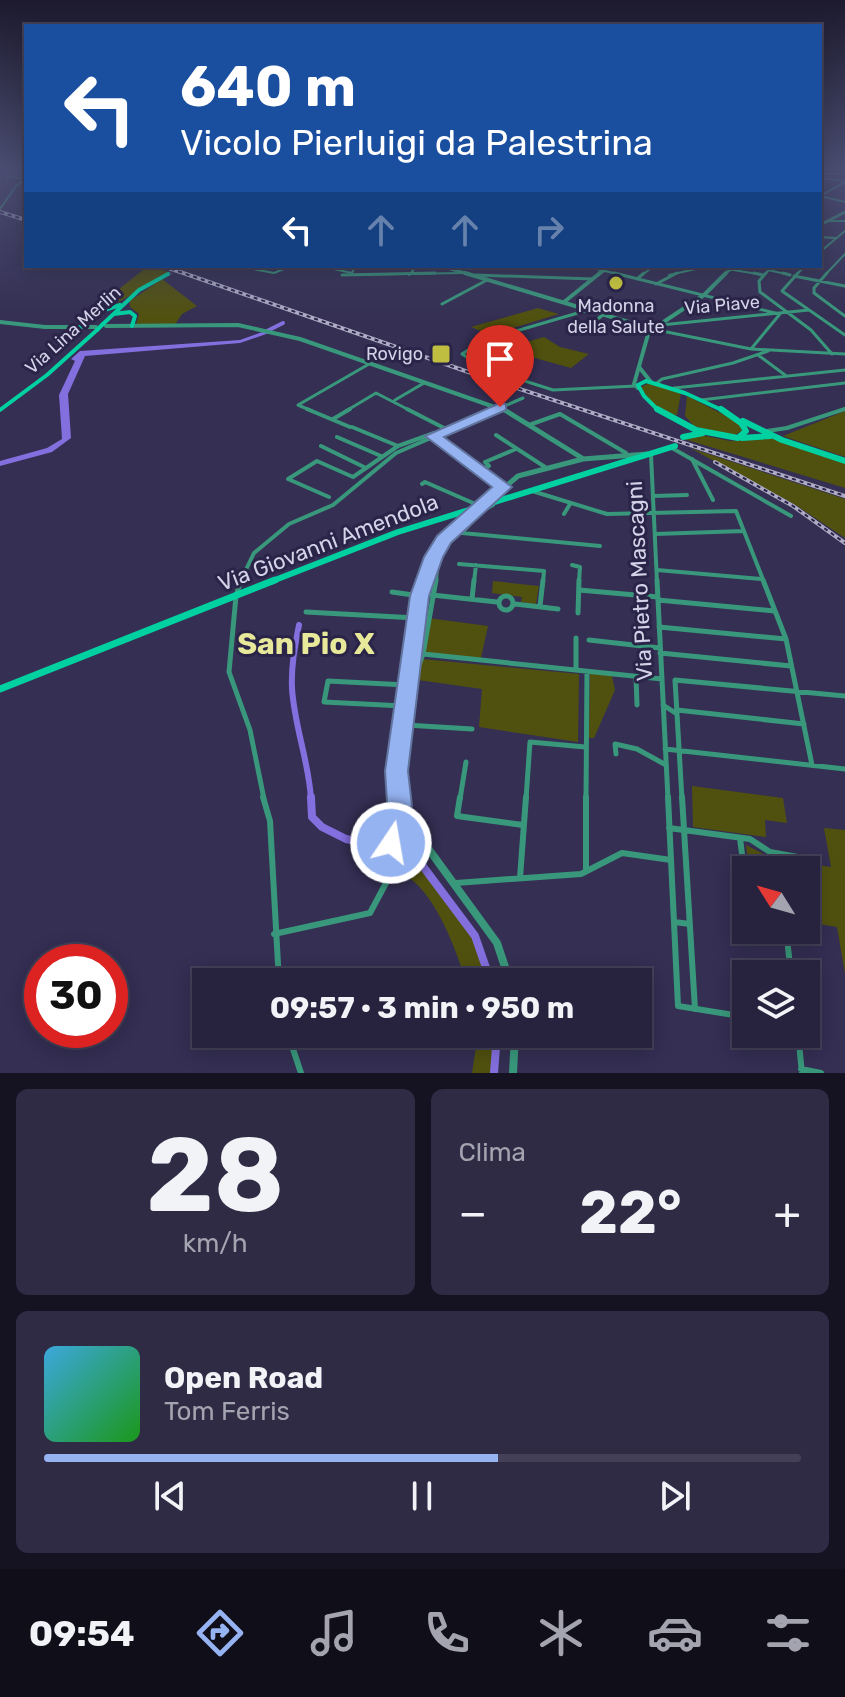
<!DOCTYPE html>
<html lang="it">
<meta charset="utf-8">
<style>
body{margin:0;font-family:Rubik,sans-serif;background:#2f2b45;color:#f1f3f6;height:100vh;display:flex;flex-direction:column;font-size:30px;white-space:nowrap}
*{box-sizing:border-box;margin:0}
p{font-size:26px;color:#a4a4b0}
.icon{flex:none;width:44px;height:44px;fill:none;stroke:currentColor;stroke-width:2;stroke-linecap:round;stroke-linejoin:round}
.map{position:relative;height:1073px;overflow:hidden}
.drawer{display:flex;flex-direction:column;gap:16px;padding:16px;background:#151322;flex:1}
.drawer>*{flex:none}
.banner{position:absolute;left:24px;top:24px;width:798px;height:244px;border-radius:0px;box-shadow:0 4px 20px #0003,0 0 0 2px #434058;background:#1a4fa0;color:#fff;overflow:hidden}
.needle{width:52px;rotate:307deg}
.fabs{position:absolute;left:732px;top:856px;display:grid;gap:16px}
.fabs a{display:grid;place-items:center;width:88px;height:88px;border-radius:0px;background:#27233e;box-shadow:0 4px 20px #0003,0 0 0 2px #434058;font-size:40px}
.speed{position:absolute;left:24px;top:944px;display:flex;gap:16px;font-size:40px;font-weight:700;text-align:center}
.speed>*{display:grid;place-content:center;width:104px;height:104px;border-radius:50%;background:#27233e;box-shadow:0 4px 20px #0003,0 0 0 2px #434058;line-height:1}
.speed .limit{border:12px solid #d22;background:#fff;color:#111}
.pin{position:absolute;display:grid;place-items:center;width:68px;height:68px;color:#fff;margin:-82px -34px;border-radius:50% 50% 50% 0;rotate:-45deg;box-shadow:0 0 8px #0007}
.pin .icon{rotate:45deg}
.me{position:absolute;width:88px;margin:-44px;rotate:12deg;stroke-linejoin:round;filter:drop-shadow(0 0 6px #0008)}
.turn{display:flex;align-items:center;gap:28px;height:168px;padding:0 24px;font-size:36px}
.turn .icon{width:104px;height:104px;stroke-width:2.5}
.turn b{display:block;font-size:56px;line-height:68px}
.lanes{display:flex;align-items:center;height:76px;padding:0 24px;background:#0003;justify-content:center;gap:40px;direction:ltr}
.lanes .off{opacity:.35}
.big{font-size:60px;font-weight:700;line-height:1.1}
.drawer .card{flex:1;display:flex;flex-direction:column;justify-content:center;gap:12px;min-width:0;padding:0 28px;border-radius:12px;background:#2f2b45}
.drawer .dial{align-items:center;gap:0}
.dial b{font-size:104px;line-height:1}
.song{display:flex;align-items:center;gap:24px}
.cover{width:96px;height:96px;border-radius:12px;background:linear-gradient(135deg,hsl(200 70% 55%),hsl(120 70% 35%))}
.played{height:8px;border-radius:4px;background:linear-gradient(90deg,#95b2f1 60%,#434058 60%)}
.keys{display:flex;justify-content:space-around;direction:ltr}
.heat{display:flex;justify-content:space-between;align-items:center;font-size:44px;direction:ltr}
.drawer .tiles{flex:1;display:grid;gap:16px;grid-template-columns:1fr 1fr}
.card:last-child{grid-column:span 2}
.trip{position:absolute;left:192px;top:968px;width:460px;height:80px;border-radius:0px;background:#27233e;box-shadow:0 4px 20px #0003,0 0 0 2px #434058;font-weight:700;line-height:80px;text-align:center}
.menu{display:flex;height:128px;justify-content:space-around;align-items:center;background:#100e19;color:#a4a4b0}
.menu .icon{width:56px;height:56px}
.menu .current{color:#95b2f1}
.menu b{font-size:36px;color:#f1f3f6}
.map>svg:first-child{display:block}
</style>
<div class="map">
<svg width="845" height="1073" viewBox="0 0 845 1073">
<rect width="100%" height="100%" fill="#342f53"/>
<path fill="#51510f" d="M148 266 169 272C142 286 121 306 90 312Z
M162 279 197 306 182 314 174 326 136 324 139 314 130 307V301Z
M538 308 559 314 490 335 471 327Z
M544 337 560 347 589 354 571 368 503 349Z
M649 383 681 393 677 415C661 414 648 400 641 387Z
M687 396 738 422 742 431 731 437 694 426 685 416Z
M845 411V457L783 436Z
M696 434 730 441 768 437 845 462V488L684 439Z
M690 448 845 499V538L794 504Z
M493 581 539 586 536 604 521 602 522 597 492 593Z
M428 618 488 626 481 658 423 653Z
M422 659 579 674 578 742 479 727 482 689 418 680Z
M590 673 612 676 615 690 594 738H589Z
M692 786 783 798 787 823 765 820 766 837 693 827Z
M824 828 845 830V974L837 927 806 922V870H749L746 845 771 858 831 867Z
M405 854C444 876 479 941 492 982H466C456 949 434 888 401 873Z
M478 1034H498L494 1073H472Z"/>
<path fill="#846fdf" d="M265 331 272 332 240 343 85 356 68 394 71 438 52 452 0 466V461L47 448 62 439 59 395 75 361 71 359 80 351 240 340Z"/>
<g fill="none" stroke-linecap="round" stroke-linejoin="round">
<path stroke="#846fdf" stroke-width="4" d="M265 332 283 323"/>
<path stroke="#846fdf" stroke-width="6" d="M299 625C295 646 291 666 292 688 294 725 309 762 311 799"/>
<path stroke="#846fdf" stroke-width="8" d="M311 797 312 817 322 827 346 839 413 853 475 936 491 982
M494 1073 497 1034"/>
<path stroke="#4c4769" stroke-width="4" stroke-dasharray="4 2" stroke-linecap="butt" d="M168 274 185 267"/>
<path stroke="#39987b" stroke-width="2" d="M820 174H845
M7 176 24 179
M820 178 845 181
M820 196 845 182
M820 196 845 202
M820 206 823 207
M0 209 16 186 26 179
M829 221H845
M820 237 835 238
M820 252 845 231
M237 266 274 273 291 266
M320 266 352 273 355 266
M583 266 622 275
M668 266H678
M710 266 763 275
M507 267 555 266
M768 270 790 275
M342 275 463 273
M409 275 417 266
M476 275H490
M642 275 654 266
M669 275 709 266
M764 275 773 266
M796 275 805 266
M825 275 845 254"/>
<path stroke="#39987b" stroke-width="3" d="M614 273 779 314
M754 273 763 275
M766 273 759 281 760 292 811 330 832 354
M783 273 790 275
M798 273 782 291 845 335
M827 273 814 288V293L845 316
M342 275 435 273
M476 275 593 279
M794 276 845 286
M637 279 644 273
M656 284 677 273
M442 304 487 280
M588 310 482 341 462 354 484 368 553 390 636 386
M661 325 809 310
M657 330 751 349 845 354
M579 333 603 315
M751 349 780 314
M758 355 785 375
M657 383 662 379 733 363 768 351
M674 388 845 370
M395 400 424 383
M701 400 845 383
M298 405 369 364
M298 405 312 411
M346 411 376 393 411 411
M493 411 523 398
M839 411 845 409"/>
<path stroke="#39987b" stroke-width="4" d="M307 409 350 427
M407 409 446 429
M333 419 350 409
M529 425 560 414 626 453
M352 427 398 446
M767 431 787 428 845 409
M496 435 545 467
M337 437 381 456
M433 437 503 487
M321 446 366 468
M672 448 791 516
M651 455 657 582
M692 459 713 500
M479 470 489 466 485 462 516 449
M422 484 425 482 480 506
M532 491 607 514 736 511 764 582
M653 496 687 495
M329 497 288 479 317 461 353 477 398 446 434 433
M493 505 480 512 462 533 600 546
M564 514 570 504
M655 534 744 531
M459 564 544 571 543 582
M572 565 580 567 579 582
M657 570 761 579
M240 582 254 553 289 524 333 505 396 453 498 409
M436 582 438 552
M474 582 476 565"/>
<path stroke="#39987b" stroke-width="5" d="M241 580 236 596 229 672 250 730 264 799
M657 580 668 799
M763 580 786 639 812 765
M579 590 658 597
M392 592 420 596
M432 595 497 602
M499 603a7 7 0 1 1 14 0a7 7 0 1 1-14 0Z
M472 599 474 580
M658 600 774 611
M515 604 558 609
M540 606 543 580
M306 612 416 618
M578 613 579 580
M659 627 786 639
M576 638V670
M589 640 660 648
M660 653 791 666
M423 654 662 679
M636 677 637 705
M407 681 414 679 423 654 436 580
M663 705 677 714
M404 709 403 706 324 702 328 681 406 685
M677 710 804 724
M406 721V725L472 729
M665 749 845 769
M616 754 615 744 637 749 666 765
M460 799 466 762
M526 799 530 742 585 747
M586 799 587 672
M682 799 675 680 845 696"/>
<path stroke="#39987b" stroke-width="6" d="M263 797 270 821 279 982
M460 797 457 816 523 825
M668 797 678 1006 746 1017
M682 797 695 1009
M669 828 750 839 770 852 814 860
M740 838 746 887
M586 871V797
M520 878 526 797
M456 883 581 874 622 853 671 860
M674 922 690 924
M786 930 791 974
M274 934 370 913 386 883 395 810 400 806
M288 1034 301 1073
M798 1034 802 1073
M801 1069 821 1073"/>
<path stroke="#39987b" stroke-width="3" d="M820 225 845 212
M440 266 472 275
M598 275 610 266
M724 275 734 266"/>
<path stroke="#39987b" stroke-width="4" d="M465 273 645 327 649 331 657 330
M564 302 600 273
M0 322 45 327H96
M106 326 238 325 300 339 506 411
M656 327 704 295 726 273
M639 367 651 382
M638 388 634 384 649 331"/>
<path stroke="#39987b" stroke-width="5" d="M503 409 582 458
M425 582 443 540 518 476 583 459 647 454"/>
<path stroke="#39987b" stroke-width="6" d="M398 799 405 690 425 580"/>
<path stroke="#39987b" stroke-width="8" d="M397 797 414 829 497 943 510 982
M513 1073 515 1034"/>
<path stroke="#01d0a1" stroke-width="4" d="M130 312 135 316 132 326
M114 314 130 312
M103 324 139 290 168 274
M80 327 92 314 120 305
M0 410 47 375 97 330
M659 411 644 396 638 385 646 381 685 393 724 411"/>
<path stroke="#01d0a1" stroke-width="6" d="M657 409 696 430 738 438 746 431 741 423 721 409
M743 421 782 440 845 461
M683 437 703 433
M742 438 770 436
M270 582 398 532 675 446"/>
<path stroke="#01d0a1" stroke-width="7" d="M0 689 275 580"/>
<g stroke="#aeacc5" stroke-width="4">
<path id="rail" d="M0 212 26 220
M163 266 474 374 845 496
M715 462 793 506 845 543"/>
</g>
<use href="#rail" stroke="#2a2548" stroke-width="2" stroke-dasharray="4" stroke-linecap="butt"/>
<path stroke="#01d0a1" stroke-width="4" d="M97 330 103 324"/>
</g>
<linearGradient id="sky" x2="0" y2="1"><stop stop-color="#1d1a2e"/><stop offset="0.53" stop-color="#4a4d71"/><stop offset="1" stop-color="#4a4d71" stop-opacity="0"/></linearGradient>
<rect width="845" height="318" fill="url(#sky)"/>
<path fill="#95b2f1" stroke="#61749d" stroke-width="2" d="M500 403 506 404V410L444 437 512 487 451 543 443 557 429 596 408 771 412 806 407 814 400 850 391 853 382 850 379 843 383 810 387 802 385 771 410 596 424 557 437 536 492 487 425 436Z"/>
<g fill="#bfbe41" stroke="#2a2548" stroke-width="3">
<circle cx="616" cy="283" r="8"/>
<rect x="431" y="344" width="20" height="20" rx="4"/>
</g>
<g text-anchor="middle" stroke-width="6" stroke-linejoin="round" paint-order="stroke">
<g font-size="18" fill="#d3d2e8" stroke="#2a2548">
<text transform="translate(722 305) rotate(-5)" y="6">Via Piave</text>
<text transform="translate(73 330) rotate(-42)" y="6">Via Lina Merlin</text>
</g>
<g font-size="18" fill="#d3d2e8" stroke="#2a2548">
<text x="616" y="312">Madonna<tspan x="616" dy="21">della Salute</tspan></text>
<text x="423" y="360" text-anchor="end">Rovigo</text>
</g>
<g font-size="22" fill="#d3d2e8" stroke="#2a2548">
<text transform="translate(328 542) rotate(-21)" y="8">Via Giovanni Amendola</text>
<text transform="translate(639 581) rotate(-93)" y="8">Via Pietro Mascagni</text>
</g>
<g font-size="30" font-weight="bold" fill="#e7e89a" stroke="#2a2548">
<text x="306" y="654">San Pio X</text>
</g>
</g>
</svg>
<div class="fabs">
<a><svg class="needle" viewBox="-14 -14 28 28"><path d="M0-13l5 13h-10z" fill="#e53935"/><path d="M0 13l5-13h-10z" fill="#a4a4b0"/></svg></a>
<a><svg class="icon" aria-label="layers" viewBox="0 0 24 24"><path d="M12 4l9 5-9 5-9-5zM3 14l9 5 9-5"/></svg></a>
</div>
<div class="speed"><div class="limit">30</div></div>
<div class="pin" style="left:500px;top:407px;background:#d93025"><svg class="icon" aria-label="arrive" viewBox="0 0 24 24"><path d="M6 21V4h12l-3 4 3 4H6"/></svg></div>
<svg class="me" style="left:391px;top:843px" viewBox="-20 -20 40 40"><circle r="17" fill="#95b2f1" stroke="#fff" stroke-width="3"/><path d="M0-11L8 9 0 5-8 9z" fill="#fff"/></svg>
<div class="trip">09:57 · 3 min · 950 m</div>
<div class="banner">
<div class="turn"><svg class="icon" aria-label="left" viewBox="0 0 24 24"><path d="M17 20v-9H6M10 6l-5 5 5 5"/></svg><div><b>640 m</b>Vicolo Pierluigi da Palestrina</div></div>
<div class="lanes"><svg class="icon" aria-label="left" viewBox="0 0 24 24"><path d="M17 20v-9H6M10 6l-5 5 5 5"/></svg><svg class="icon off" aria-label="ahead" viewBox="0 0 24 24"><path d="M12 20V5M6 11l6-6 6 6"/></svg><svg class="icon off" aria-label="ahead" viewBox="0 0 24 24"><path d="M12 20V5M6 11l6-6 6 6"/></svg><svg class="icon off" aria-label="right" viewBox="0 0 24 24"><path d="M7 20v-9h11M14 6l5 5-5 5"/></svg></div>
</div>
</div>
<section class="drawer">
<div class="tiles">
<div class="card dial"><b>28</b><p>km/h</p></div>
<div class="card"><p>Clima</p>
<div class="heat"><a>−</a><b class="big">22°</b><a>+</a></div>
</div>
<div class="card">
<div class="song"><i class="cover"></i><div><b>Open Road</b><p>Tom Ferris</p></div></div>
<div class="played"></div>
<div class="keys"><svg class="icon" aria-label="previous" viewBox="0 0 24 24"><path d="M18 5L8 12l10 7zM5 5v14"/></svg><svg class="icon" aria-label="pause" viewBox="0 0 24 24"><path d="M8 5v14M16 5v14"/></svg><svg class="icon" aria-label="next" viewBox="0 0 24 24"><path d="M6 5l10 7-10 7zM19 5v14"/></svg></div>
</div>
</div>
</section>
<nav class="menu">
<b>09:54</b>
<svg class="icon current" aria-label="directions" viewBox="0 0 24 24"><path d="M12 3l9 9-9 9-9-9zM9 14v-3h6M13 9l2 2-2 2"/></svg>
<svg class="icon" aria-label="music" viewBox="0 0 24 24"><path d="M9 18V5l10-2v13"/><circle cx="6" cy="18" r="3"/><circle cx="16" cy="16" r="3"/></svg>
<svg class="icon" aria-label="phone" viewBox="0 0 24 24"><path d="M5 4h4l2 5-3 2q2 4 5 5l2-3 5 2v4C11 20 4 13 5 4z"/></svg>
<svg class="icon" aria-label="climate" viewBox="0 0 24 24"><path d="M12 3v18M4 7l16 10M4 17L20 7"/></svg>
<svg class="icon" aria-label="car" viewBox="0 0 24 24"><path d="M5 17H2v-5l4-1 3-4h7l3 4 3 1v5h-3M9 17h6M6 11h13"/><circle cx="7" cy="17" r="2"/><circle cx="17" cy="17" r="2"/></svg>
<svg class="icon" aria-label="filters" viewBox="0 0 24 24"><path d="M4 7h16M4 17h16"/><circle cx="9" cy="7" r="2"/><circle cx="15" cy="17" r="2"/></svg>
</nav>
